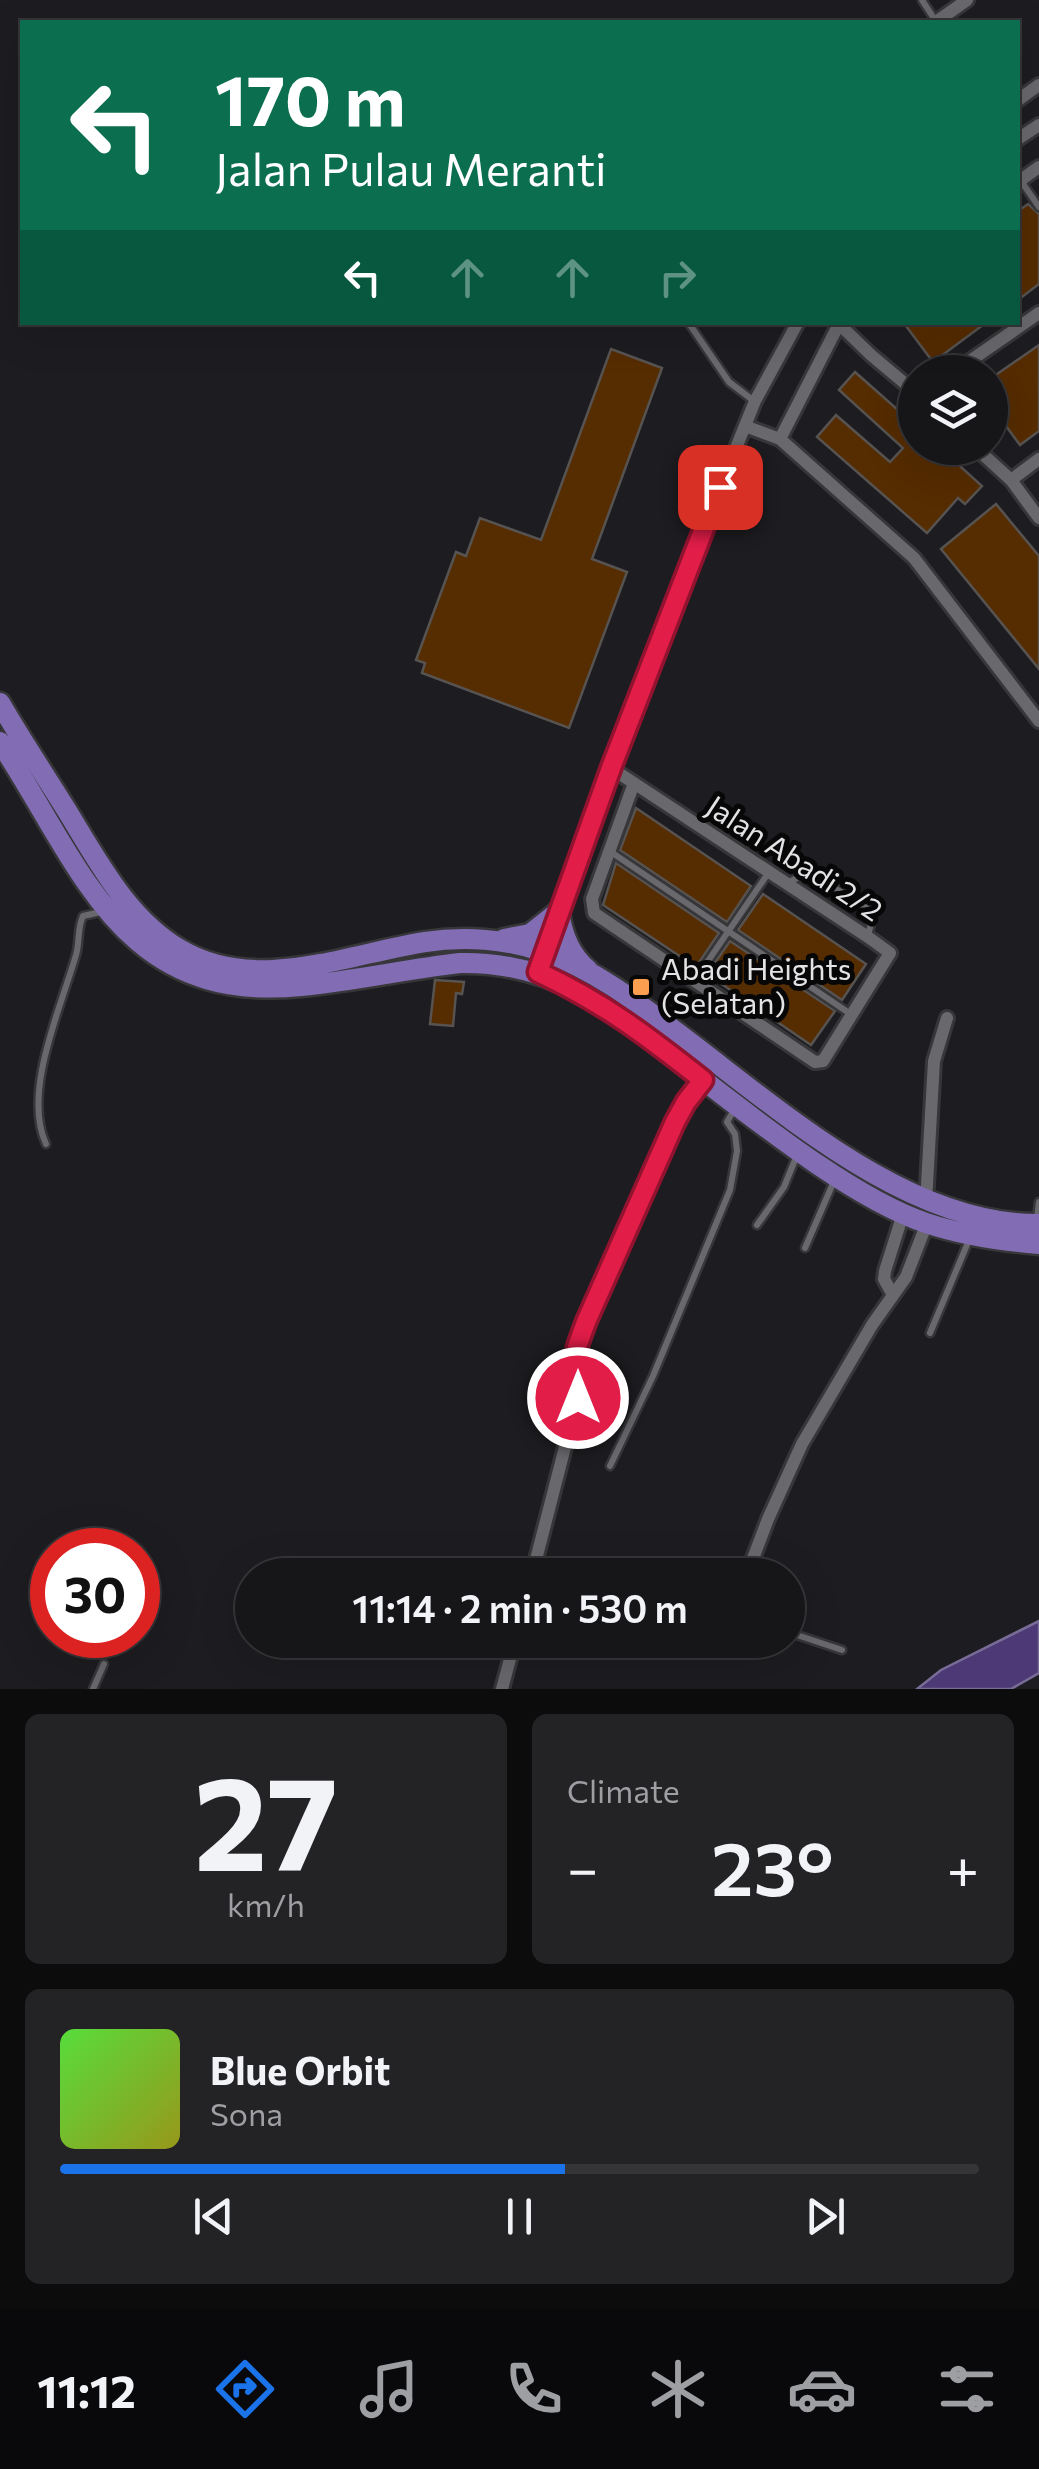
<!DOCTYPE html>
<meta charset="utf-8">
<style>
body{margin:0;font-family:Commissioner,sans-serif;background:#232225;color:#f1f3f6;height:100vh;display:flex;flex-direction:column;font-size:38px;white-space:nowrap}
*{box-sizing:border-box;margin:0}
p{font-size:32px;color:#9e9fa2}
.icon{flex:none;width:55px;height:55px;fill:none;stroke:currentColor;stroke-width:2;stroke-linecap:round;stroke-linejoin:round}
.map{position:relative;height:1689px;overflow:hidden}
.details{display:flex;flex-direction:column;gap:25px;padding:25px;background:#0c0c0d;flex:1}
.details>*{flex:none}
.top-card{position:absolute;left:20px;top:20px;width:1000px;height:305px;border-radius:0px;box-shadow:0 10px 40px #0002,0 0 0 2px #353437;background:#0b6e4f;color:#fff;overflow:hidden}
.buttons{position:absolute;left:898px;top:355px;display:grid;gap:20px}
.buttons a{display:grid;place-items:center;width:110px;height:110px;border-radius:50%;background:#161518;box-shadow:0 10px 40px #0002,0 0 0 2px #353437;font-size:50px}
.speed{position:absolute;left:30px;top:1528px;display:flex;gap:20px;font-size:50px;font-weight:700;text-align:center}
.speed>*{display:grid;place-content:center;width:130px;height:130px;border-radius:50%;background:#161518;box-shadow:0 10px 40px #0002,0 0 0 2px #353437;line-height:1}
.speed .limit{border:15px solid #d22;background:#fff;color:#111}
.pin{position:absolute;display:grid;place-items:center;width:85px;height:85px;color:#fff;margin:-42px;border-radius:20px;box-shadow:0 5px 15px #0006}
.me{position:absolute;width:110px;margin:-55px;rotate:0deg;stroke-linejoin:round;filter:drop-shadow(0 0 8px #0008)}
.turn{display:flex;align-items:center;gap:35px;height:210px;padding:0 30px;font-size:45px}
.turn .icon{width:130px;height:130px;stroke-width:2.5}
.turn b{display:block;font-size:70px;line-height:85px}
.lanes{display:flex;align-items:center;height:95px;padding:0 30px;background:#0003;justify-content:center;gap:50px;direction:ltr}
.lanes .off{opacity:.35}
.big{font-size:75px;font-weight:600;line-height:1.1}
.details .widget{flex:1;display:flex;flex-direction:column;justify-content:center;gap:15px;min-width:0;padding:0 35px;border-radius:15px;background:#232225}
.details .dial{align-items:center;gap:0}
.dial b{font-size:130px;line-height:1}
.song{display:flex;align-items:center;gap:30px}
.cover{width:120px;height:120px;border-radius:15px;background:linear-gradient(135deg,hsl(110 70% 55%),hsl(60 70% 35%))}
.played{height:10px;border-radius:5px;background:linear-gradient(90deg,#1a73e8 55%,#353437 55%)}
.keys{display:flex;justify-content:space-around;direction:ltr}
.heat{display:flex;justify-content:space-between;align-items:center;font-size:55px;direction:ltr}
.details .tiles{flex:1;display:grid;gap:25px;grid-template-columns:1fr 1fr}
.widget:last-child{grid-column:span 2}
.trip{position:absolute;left:235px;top:1558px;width:570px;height:100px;border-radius:50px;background:#161518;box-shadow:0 10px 40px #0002,0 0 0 2px #353437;font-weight:600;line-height:100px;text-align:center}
.dock{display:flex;height:160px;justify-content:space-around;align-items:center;background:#09080a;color:#9e9fa2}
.dock .icon{width:70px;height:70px}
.dock .active{color:#1a73e8}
.dock b{font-size:45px;color:#f1f3f6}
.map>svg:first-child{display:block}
</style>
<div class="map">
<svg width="1039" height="1689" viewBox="0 0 1039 1689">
<rect width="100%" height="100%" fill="#1d1c20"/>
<path fill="#4c3976" stroke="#796c97" stroke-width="2.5" d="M1039 1621V1673L1011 1689H917L941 1670Z"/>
<path fill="#562c01" stroke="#575351" stroke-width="2.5" d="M1028 204 1039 214V284L1018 300V211Z
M903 322H987L933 362Z
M1039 345V431L1020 445 990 404V379Z
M611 349 662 368 592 559 627 572 569 728 422 673 425 663 416 660 456 552 466 556 480 518 541 540Z
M855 372 915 425V448H940L982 486 965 504 958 498 927 533 817 437 836 415 890 462 903 448 839 390Z
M996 504 1039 556V669L941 549Z
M636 808 751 886 727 922 620 850Z
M616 863 719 933 696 967 603 905Z
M763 894 866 964 842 1000 738 930Z
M730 941 835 1011 811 1045 707 974Z
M435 980 464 982 462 994 456 993 453 1026 430 1024Z"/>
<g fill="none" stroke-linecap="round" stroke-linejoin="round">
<g stroke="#37373a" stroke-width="11">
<path id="service" d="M922 0 935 20
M1021 181 1039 207
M688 322 729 382 754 401
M611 852 852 1015
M787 883 809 872 868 909 872 919 868 936
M695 980 769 872
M46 1144C22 1093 61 1007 76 955 80 941 77 929 83 916L105 911
M1037 1218 1039 1202
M757 1225 784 1187 797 1155
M805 1248 834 1181
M930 1333 969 1240
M610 1466 653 1376 730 1190 737 1151 735 1134 727 1122 734 1110
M788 1632 842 1650
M699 1640H711
M93 1689 104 1664"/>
</g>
<g stroke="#37373a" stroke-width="18">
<path id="minor" d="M936 22 967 0
M1018 100 1039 85
M1018 139 1039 125
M1018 182 1039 167
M839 324 871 355 915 392
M954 372 1039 313
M745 426 780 439 914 558 1039 721
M780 439 840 322
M976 448 1011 480 1039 518
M1011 480 1039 459
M611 768 868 937 890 953 823 1061 815 1062 594 913 592 899 634 783
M538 972 683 579 755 401 798 322
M926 1202 934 1061 947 1018
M893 1295 884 1279 885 1271 903 1214
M749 1569 768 1519 802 1444 872 1325 906 1277 927 1223
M532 1575 580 1389 577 1347 581 1335 685 1101 703 1080
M502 1689 515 1640"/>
</g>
<g stroke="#37373a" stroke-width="25">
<path id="primary" d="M0 703C20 738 43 772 64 806 97 859 126 918 181 950 256 994 348 954 425 942 464 936 507 939 544 952 594 969 638 1003 679 1034 779 1109 908 1226 1039 1224
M0 742C83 868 121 1004 301 986 354 981 407 969 460 963 565 961 624 1019 702 1079 762 1125 855 1199 926 1223 962 1235 1001 1241 1039 1244
M559 911C562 934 570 955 588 970
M504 939 530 934 559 911"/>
</g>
<use href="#service" stroke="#69686c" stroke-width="6"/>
<use href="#minor" stroke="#69686c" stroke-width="12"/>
<use href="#primary" stroke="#826cb4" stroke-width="20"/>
</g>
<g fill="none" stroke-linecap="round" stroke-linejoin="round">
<g stroke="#92132f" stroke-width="25">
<path id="route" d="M578 1398 581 1379 577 1347 586 1322 675 1122 686 1102 703 1080C646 1035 604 1003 538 972L611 768 720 487"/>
</g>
<use href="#route" stroke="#e11d48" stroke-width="18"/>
</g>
<rect fill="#fb9e50" stroke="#070708" stroke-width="4" x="631" y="977" width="20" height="20" rx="5"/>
<g text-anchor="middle" stroke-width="10" stroke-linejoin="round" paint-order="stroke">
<g font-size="30" fill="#e3e2e5" stroke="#070708">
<text transform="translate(794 859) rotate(33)" y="10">Jalan Abadi 2/2</text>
</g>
<g font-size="30" fill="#e3e2e5" stroke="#070708" text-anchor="start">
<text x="661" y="980">Abadi Heights<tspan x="661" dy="34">(Selatan)</tspan></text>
</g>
</g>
</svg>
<div class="buttons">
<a><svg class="icon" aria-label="layers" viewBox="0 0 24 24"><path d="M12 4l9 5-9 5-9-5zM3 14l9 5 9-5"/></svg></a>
</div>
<div class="speed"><div class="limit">30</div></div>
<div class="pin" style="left:720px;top:487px;background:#d93025"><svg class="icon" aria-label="arrive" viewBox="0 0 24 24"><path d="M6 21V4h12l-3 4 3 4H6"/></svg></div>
<svg class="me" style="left:578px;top:1398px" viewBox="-20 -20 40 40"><circle r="17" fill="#e11d48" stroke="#fff" stroke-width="3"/><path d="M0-11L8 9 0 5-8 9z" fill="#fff"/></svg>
<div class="trip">11:14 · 2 min · 530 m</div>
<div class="top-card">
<div class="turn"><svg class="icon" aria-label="left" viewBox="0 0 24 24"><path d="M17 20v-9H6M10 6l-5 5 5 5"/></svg><div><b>170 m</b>Jalan Pulau Meranti</div></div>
<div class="lanes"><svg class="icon" aria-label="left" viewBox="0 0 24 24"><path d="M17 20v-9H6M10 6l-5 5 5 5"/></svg><svg class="icon off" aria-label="ahead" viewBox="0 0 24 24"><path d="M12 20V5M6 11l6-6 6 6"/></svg><svg class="icon off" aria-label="ahead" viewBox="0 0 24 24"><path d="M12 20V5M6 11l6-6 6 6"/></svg><svg class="icon off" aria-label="right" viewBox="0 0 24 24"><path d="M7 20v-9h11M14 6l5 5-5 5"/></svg></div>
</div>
</div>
<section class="details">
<div class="tiles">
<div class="widget dial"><b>27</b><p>km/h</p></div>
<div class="widget"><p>Climate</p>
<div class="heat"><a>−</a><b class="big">23°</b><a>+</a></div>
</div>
<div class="widget">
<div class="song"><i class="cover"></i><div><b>Blue Orbit</b><p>Sona</p></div></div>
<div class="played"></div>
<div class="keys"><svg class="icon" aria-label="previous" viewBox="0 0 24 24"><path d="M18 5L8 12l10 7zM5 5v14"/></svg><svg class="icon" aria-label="pause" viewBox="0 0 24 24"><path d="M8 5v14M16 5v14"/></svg><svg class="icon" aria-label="next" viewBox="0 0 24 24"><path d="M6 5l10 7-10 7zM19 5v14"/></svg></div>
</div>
</div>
</section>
<nav class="dock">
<b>11:12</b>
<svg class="icon active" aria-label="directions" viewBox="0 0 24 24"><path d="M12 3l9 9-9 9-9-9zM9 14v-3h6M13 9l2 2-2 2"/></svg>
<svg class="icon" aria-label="music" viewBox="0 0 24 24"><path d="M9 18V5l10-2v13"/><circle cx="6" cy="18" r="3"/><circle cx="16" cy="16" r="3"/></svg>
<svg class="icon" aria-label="phone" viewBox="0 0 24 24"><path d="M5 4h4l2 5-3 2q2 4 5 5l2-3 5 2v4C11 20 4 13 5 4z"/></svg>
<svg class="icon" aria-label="climate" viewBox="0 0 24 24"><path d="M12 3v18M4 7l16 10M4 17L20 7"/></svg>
<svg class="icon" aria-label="car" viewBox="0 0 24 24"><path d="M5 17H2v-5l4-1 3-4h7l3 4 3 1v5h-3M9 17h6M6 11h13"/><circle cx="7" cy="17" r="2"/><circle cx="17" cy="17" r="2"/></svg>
<svg class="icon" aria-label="filters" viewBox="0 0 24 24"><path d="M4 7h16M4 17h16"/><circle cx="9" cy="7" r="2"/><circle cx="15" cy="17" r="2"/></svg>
</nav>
